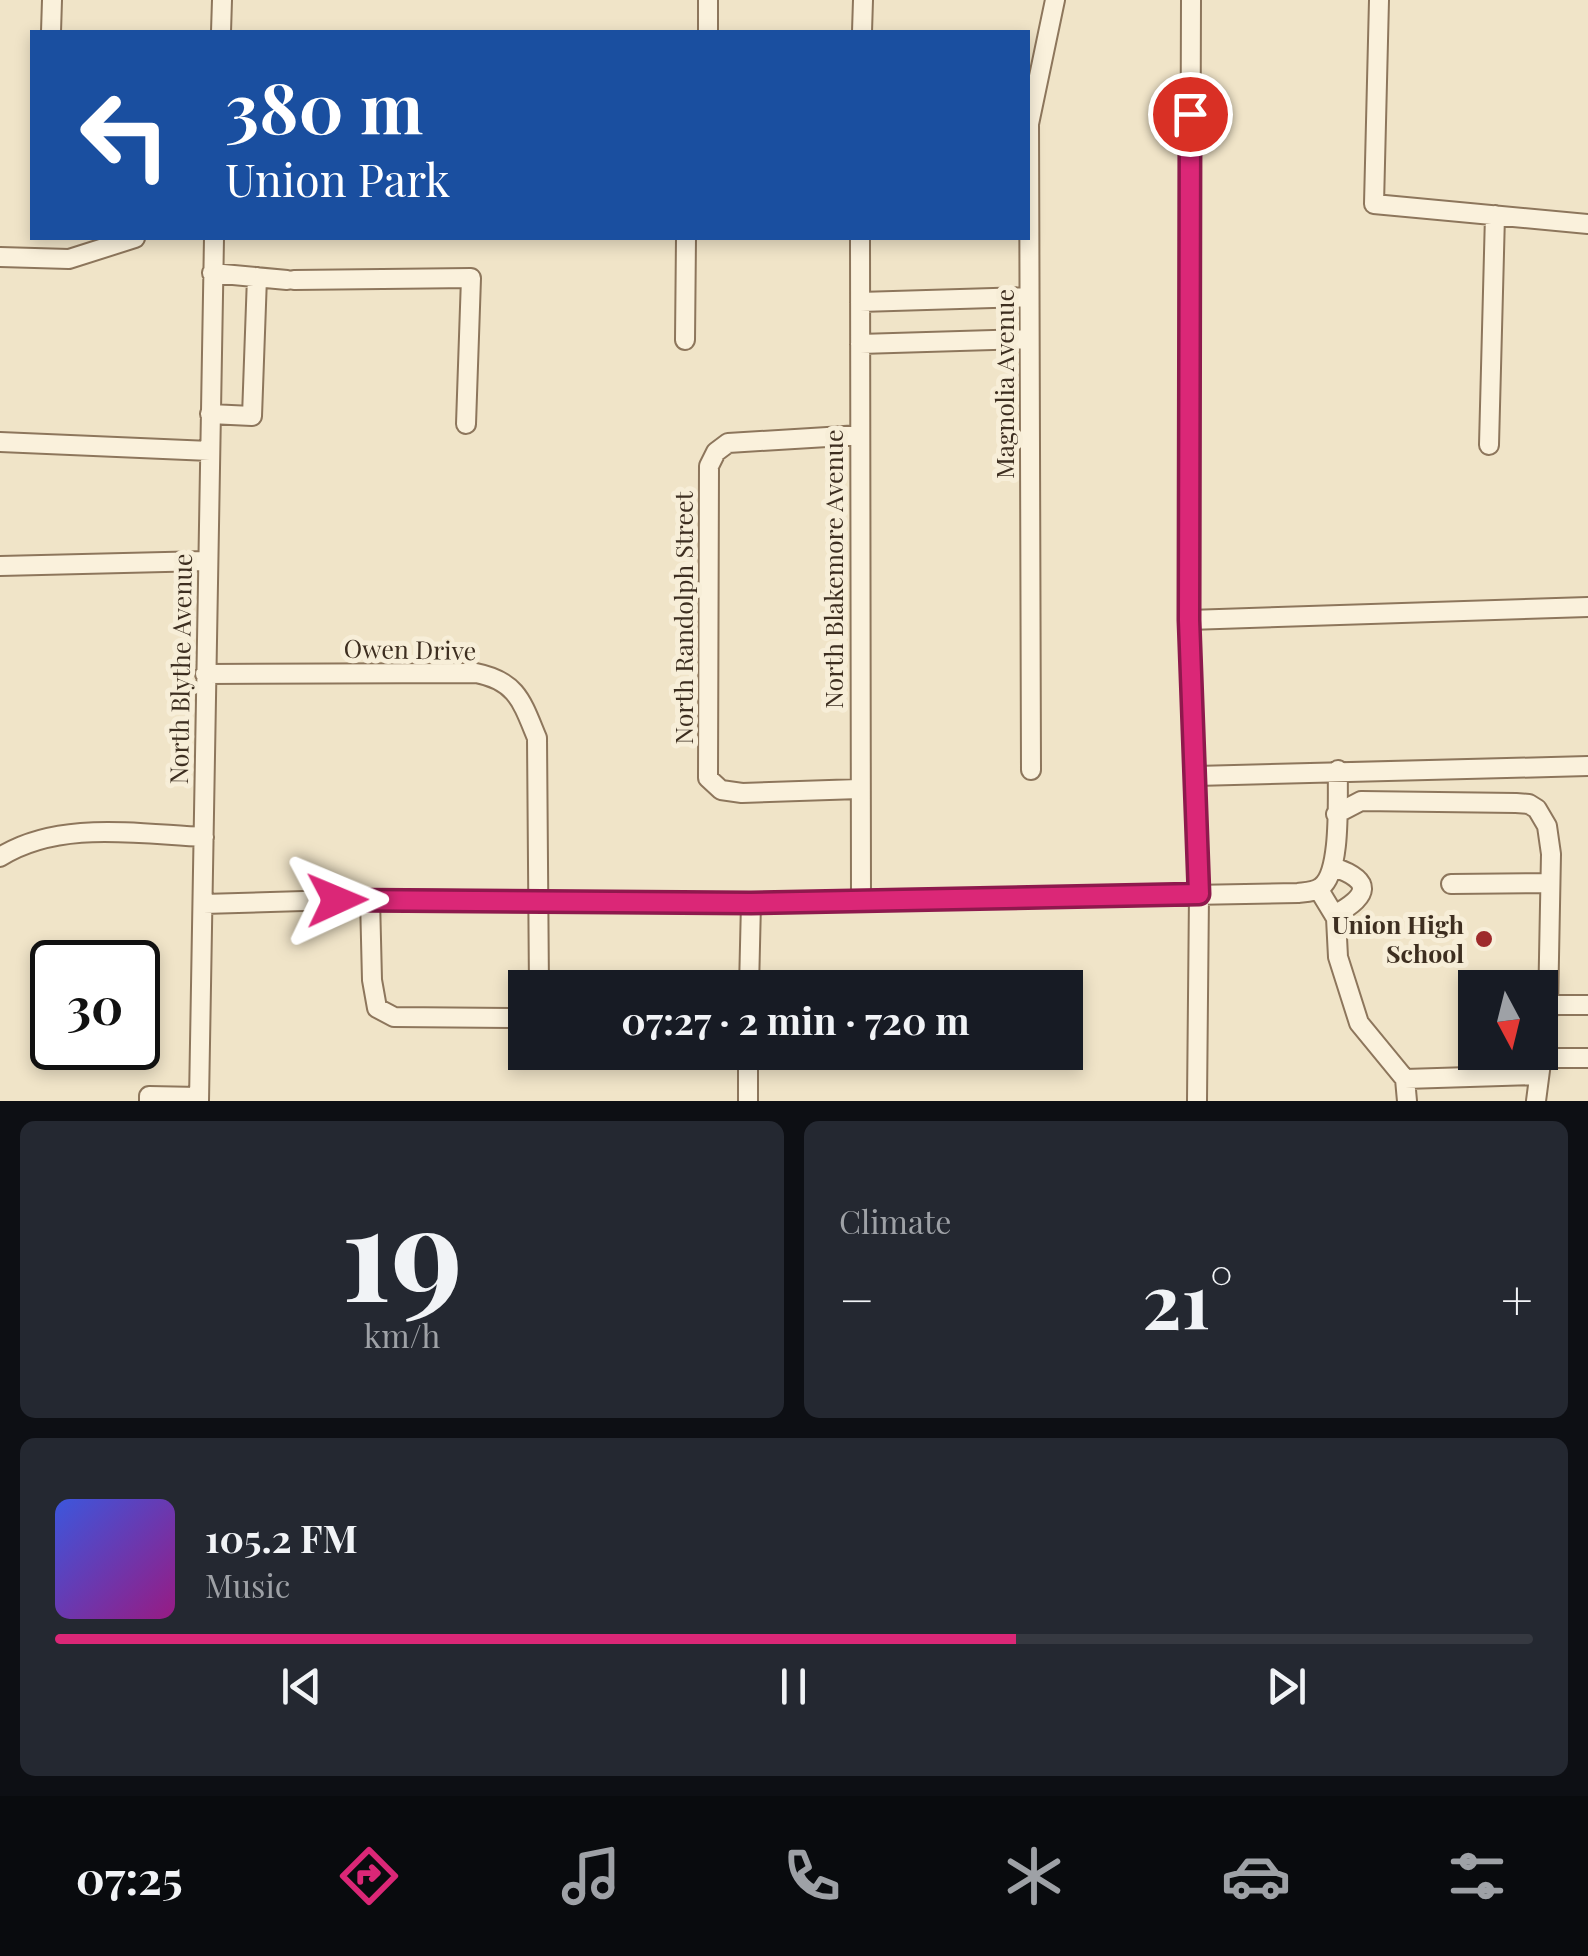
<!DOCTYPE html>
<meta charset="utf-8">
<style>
body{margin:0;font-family:"Playfair Display",serif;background:#242831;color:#f1f3f6;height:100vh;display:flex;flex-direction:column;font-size:38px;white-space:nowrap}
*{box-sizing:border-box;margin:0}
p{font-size:32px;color:#9ea1a6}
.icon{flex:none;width:55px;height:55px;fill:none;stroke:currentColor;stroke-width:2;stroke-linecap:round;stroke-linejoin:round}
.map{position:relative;height:1101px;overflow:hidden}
.sheet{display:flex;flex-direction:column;gap:20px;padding:20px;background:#0d0f14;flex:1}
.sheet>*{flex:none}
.top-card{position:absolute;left:30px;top:30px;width:1000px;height:210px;border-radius:0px;box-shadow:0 5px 15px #0003;background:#1a4fa0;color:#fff;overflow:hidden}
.needle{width:65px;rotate:173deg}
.fabs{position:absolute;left:1458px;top:970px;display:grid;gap:20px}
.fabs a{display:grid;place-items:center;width:100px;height:100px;border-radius:0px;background:#171b24;box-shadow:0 5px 15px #0003;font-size:50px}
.speed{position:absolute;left:30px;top:940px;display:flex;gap:20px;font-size:50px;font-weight:700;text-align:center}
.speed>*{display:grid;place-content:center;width:130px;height:130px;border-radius:50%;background:#171b24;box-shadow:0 5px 15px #0003;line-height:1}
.speed .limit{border:5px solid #111;border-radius:15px;background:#fff;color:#111}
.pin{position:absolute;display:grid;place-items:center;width:85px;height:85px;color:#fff;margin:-42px;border:5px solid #fff;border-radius:50%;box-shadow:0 2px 10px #0007}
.me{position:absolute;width:110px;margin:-55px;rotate:89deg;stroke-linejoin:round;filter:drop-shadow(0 0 8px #0008)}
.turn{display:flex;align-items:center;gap:35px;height:210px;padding:0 30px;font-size:45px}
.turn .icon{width:130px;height:130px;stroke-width:2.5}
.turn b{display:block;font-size:70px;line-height:85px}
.big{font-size:75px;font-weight:700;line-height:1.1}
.sheet .widget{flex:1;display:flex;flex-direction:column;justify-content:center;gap:15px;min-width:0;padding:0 35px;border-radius:15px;background:#242831}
.sheet .dial{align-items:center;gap:0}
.dial b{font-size:130px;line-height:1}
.song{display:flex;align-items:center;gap:30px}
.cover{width:120px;height:120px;border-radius:15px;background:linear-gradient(135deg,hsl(230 70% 55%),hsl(310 70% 35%))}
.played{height:10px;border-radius:5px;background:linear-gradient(90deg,#db2777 65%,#363941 65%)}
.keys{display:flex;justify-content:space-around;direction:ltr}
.heat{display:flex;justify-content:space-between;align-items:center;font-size:55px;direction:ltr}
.sheet .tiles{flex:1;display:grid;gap:20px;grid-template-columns:1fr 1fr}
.widget:last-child{grid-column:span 2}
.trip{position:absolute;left:508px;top:970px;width:575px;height:100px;border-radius:0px;background:#171b24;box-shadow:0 5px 15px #0003;font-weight:700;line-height:100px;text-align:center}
.menu{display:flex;height:160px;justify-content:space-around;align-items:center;background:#090b0e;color:#9ea1a6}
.menu .icon{width:70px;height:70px}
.menu .on{color:#db2777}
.menu b{font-size:45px;color:#f1f3f6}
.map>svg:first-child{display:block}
</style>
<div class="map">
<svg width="1588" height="1101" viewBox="0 0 1588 1101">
<rect width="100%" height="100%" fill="#f0e4c8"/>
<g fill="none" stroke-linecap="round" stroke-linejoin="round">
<g stroke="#8d765c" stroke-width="22">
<path id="minor" d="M708 0V32
M1191 0 1189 620 1199 894 1197 1101
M1379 0 1374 204 1588 224
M51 32 52 0
M221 32 222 0
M862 32 863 0
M860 238 861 900
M0 257 69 259 135 238
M212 273 287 280
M294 280 471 278 466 424
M860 302 1029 297
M685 340 686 238
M860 344 1029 339
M210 414 252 416 257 277
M0 442 210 451
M1489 445 1495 215
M0 566 206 561
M1189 620 1588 607
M205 674 476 673C517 681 522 702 537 738L539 988
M1031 770 1029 124 1055 0
M1196 776 1588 766
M859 789 742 793 721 790 708 778 709 466 716 452 728 443 860 435
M1336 814 1361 801 1516 803 1529 804 1537 809 1547 826 1551 854 1548 1009 1536 1101
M0 857C59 820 137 834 204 837
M1333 867C1374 880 1369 897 1334 915
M1451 884 1549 883
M1319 890 1336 918 1338 957 1359 1023 1405 1079 1407 1101
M370 899 372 980 377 1008 394 1017 522 1018 525 1015
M203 904 370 899 751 903 1298 893C1306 892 1315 892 1321 887 1342 872 1337 796 1338 770
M749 988 751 903
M1548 1005H1588
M1540 1058H1588
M1405 1079 1537 1075
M149 1101V1096L199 1097
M199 1101 214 238
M748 1101V1052"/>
</g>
<use href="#minor" stroke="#faf1dc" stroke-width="18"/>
</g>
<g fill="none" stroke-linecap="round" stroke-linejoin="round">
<g stroke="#8e194d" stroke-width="25">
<path id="route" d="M337 900 751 903 1199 894 1189 620 1190 114"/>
</g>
<use href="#route" stroke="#db2777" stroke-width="18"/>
</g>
<circle fill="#9e2a2b" stroke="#f7eed8" stroke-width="4" cx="1484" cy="939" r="10"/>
<g text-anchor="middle" stroke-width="10" stroke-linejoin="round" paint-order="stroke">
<g font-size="25" fill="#3d2e20" stroke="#f7eed8">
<text transform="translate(1005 384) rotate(-90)" y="9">Magnolia Avenue</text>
<text transform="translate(834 569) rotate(-90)" y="9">North Blakemore Avenue</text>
<text transform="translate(684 618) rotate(-90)" y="9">North Randolph Street</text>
<text transform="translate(410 650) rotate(1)" y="9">Owen Drive</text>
<text transform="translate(181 669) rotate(-89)" y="9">North Blythe Avenue</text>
</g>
<g font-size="25" font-weight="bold" fill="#3d2e20" stroke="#f7eed8" text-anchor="end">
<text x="1464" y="934">Union High<tspan x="1464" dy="29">School</tspan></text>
</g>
</g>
</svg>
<div class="fabs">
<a><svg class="needle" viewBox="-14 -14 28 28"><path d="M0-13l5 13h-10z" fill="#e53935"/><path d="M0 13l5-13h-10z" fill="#9ea1a6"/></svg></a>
</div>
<div class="speed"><div class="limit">30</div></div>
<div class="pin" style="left:1190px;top:114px;background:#d93025"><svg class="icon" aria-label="arrive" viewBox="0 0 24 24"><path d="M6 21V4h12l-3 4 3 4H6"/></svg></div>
<svg class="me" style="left:337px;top:900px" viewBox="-20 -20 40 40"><path d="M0-17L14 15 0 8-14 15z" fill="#db2777" stroke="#fff" stroke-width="4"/></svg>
<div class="trip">07:27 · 2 min · 720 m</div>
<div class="top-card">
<div class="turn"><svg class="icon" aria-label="left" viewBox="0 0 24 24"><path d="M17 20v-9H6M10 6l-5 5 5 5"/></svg><div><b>380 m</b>Union Park</div></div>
</div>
</div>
<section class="sheet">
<div class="tiles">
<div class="widget dial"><b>19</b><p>km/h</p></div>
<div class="widget"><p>Climate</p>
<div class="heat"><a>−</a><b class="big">21°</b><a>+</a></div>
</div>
<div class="widget">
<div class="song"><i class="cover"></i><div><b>105.2 FM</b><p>Music</p></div></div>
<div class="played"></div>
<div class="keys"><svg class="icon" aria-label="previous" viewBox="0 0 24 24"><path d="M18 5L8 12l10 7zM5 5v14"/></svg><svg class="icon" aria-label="pause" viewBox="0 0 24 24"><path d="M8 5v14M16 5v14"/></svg><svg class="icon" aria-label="next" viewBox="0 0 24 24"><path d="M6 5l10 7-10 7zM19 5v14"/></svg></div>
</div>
</div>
</section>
<nav class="menu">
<b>07:25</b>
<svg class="icon on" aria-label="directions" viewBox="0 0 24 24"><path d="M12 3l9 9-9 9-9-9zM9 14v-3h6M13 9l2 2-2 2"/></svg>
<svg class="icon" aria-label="music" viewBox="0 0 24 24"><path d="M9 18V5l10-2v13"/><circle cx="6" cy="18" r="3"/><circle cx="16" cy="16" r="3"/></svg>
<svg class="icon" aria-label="phone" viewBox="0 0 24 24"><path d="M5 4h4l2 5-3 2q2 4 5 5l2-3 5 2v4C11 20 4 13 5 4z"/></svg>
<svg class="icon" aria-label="climate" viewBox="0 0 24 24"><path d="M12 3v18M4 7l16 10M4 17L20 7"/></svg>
<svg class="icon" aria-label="car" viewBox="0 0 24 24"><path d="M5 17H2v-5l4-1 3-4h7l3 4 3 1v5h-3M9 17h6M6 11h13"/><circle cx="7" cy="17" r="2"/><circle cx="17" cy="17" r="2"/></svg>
<svg class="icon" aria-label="filters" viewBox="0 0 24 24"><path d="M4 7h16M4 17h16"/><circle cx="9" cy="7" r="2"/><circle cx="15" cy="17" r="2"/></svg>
</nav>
